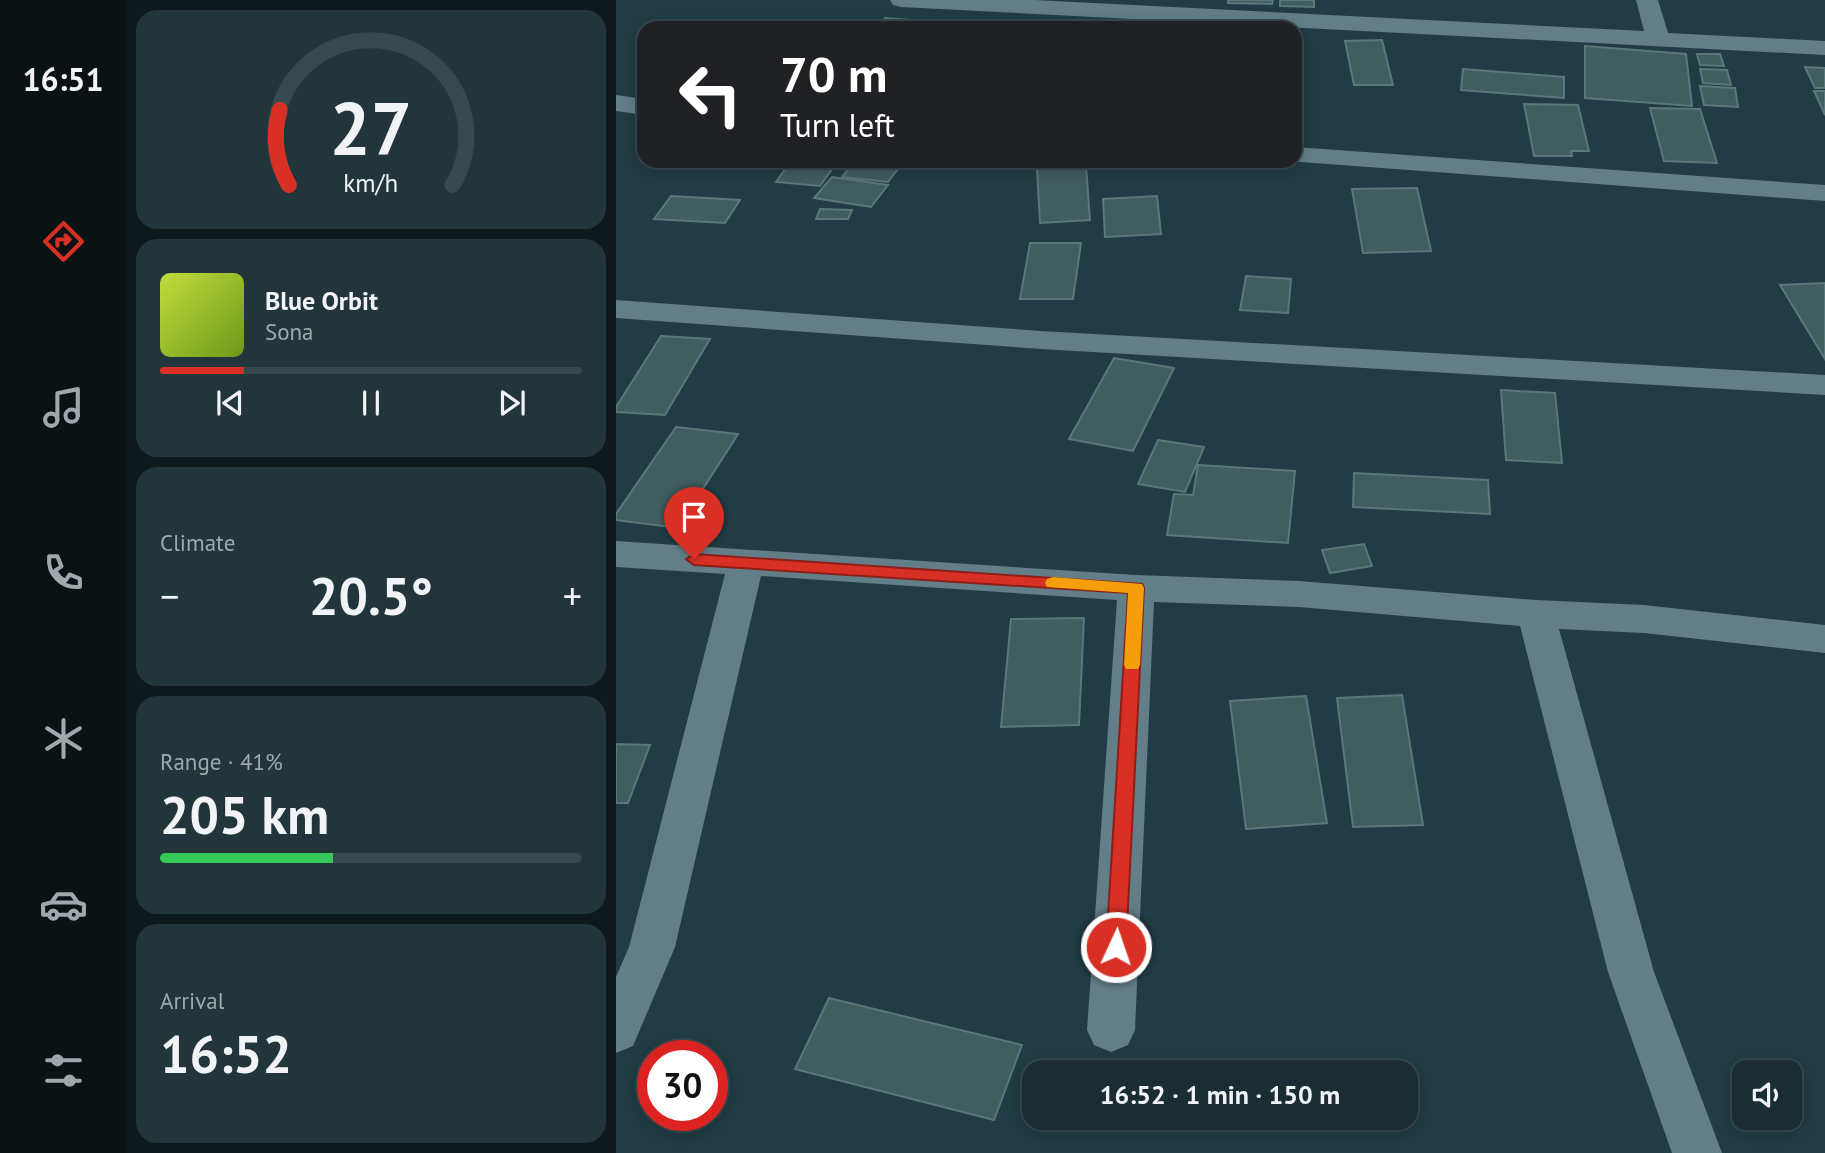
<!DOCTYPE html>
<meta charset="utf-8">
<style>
body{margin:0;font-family:"PT Sans",sans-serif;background:#22353b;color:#f1f3f6;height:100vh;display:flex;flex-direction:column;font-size:26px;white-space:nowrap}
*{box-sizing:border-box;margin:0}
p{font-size:23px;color:#9fa8ac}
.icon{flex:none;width:38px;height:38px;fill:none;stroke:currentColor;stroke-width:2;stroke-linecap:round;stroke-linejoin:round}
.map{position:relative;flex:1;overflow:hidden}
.sheet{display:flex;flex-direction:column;gap:10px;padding:10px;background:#0e191c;width:490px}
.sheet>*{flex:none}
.hud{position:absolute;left:21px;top:21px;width:665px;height:147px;border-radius:21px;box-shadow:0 4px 18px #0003,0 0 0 2px #37494e;background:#202124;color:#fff;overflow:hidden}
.buttons{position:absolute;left:1116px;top:1060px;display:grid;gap:14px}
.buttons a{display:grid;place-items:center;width:70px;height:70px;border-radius:14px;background:#192d33;box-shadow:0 4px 18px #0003,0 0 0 2px #37494e;font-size:35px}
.speed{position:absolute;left:21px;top:1040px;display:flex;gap:14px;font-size:35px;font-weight:700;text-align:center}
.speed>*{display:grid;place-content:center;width:91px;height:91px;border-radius:50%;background:#192d33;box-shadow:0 4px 18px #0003,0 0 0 2px #37494e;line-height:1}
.speed .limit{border:10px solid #d22;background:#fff;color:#111}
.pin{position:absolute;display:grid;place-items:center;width:60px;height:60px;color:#fff;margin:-72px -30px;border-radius:50% 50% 50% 0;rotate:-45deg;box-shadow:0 0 7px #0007}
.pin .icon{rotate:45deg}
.me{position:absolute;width:77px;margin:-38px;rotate:3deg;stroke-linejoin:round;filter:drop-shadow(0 0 5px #0008)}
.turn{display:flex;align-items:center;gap:24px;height:147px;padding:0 28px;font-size:32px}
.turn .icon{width:91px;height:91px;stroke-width:2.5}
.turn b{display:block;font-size:49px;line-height:60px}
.big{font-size:52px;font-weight:800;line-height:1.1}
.sheet .tile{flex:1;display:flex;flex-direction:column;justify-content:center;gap:10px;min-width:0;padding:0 24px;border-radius:21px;background:#22353b}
.sheet .dial{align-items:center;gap:0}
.dial svg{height:182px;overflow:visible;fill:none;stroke:#37494e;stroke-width:7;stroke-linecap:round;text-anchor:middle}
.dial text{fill:#f1f3f6;stroke:none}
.song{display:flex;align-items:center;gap:21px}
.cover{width:84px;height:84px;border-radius:10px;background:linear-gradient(135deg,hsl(70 70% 55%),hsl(80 70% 35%))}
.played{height:7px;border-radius:4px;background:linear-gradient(90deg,#d93025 20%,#37494e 20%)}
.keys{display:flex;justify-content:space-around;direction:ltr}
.heat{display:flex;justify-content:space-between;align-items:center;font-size:38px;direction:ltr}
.charge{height:10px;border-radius:5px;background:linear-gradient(90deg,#34c759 41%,#37494e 0)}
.trip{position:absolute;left:406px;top:1060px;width:396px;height:70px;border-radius:21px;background:#192d33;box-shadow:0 4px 18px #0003,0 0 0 2px #37494e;font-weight:800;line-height:70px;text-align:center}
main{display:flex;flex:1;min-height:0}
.tab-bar{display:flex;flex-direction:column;width:126px;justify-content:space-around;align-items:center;background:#0a1214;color:#9fa8ac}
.tab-bar .icon{width:49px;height:49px}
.tab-bar .selected{color:#d93025}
.tab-bar b{font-size:32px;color:#f1f3f6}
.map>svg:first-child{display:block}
</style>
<main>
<nav class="tab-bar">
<b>16:51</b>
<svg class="icon selected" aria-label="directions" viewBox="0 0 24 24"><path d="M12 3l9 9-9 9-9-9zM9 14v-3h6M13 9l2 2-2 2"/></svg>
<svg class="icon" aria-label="music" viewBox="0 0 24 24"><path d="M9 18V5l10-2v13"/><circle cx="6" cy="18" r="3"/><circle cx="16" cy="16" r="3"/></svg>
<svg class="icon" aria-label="phone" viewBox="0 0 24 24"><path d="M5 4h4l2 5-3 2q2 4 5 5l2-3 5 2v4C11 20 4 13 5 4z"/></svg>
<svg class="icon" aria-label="climate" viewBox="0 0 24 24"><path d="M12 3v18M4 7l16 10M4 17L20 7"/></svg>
<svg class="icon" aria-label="car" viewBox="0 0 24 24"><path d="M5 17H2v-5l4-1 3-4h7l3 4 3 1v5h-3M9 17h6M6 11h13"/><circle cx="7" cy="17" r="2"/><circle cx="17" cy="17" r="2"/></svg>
<svg class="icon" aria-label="filters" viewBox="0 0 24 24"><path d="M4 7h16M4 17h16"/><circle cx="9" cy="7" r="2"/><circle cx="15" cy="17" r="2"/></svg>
</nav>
<section class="sheet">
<div class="tile dial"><svg viewBox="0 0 100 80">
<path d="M14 69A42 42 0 1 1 86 69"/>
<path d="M14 69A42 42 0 0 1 10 36" stroke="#d93025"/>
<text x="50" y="56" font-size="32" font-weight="700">27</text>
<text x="50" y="72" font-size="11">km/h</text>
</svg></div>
<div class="tile">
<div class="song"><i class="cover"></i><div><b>Blue Orbit</b><p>Sona</p></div></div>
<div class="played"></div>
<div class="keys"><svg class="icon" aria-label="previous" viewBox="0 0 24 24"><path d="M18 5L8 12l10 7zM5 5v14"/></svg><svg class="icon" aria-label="pause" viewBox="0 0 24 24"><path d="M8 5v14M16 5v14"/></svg><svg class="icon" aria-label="next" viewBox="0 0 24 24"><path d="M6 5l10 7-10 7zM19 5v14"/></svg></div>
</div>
<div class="tile"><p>Climate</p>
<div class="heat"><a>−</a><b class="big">20.5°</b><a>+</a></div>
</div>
<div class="tile"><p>Range · 41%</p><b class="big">205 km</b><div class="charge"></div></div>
<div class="tile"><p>Arrival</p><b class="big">16:52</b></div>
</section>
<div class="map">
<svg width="1209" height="1153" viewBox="0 0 1209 1153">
<rect width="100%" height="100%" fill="#213c44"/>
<path fill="#405e5f" stroke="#597879" stroke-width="2" d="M612 0H657L656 4 612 3Z
M664 0H698V7L664 6Z
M269 18 309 21 303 28H262Z
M766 40 777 85H738L729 41Z
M969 46 1070 54 1076 106 969 98Z
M1081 54H1104L1108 66 1084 65Z
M1189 67 1209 68V88H1199Z
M847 69 948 77V98L845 90Z
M1084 69 1111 70 1115 85 1087 83Z
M1084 86 1119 88 1122 107 1088 105Z
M1198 91H1209V115Z
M908 104 962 105 973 151H955L956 156H918Z
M1034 108 1084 109 1101 163 1048 161Z
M175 161H222L204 186 160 182Z
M239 161H288L272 182 226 177Z
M470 166 474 220 424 223 421 169Z
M216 177 272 185 255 207 198 198Z
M801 188 815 251 747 253 736 189Z
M55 196 124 200 109 223 38 219Z
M541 196 545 234 489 237 487 199Z
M204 209 236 210 232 219H200Z
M414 243H465L457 299H404Z
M630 276 675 279 672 313 624 310Z
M1209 283V359L1164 285Z
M45 336 94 339 49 415 0 412V407Z
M498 358 558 368 517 451 453 439Z
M885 390 939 393 946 463 890 460Z
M60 427 122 434 62 528 0 520V514Z
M542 440 588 447 569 492 522 484Z
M582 465 679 471 672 543 551 535 558 494 577 495Z
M738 473 872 480 874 514 737 507Z
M748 544 756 566 714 573 706 550Z
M468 618 463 725 385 727 395 619Z
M786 695 807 825 737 827 721 698Z
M690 696 711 823 630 829 614 701Z
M0 744 34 745 12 803H0Z
M213 998 406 1045 378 1120 179 1069Z"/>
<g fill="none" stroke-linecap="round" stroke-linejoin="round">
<path fill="#627e88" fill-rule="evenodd" d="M274 0H418L1028 31 1020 0H1042L1052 33 1209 41V55L285 7 277 5Z
M0 95 28 99V115L0 111Z
M679 147 1209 185V201L671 161H679Z
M0 300 425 331 1209 375V395L425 349 0 318Z
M0 541 520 575 683 581 920 600 1028 605 1209 625V653L1028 633 943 629 1038 972 1106 1153H1056L992 972 904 626 683 607 538 602 519 1030 512 1045 495 1052 478 1045 471 1030 501 600 145 576 59 947 17 1046 0 1053V977L13 947 109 574 0 567Z"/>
</g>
<path fill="#d93025" stroke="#8d1f18" stroke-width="2" d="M78 554 526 584 528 588 510 947 507 954 500 956 493 954 490 947 512 593 78 565 70 559Z"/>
<path fill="#f59e0b" d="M437 577 526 584 528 588 524 665 522 669H510L508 665 512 593 431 587 429 583 431 579Z"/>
</svg>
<div class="buttons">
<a><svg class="icon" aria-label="sound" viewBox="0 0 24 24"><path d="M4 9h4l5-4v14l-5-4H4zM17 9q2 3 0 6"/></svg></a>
</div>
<div class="speed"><div class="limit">30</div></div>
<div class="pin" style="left:78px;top:559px;background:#d93025"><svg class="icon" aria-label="arrive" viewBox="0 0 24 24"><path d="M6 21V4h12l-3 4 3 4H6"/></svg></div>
<svg class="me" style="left:500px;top:947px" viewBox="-20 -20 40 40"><circle r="17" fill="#d93025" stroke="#fff" stroke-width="3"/><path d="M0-11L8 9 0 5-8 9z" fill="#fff"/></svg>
<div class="trip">16:52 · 1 min · 150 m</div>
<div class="hud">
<div class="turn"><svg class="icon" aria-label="left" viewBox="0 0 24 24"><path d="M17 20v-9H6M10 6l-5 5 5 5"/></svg><div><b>70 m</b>Turn left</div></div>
</div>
</div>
</main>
